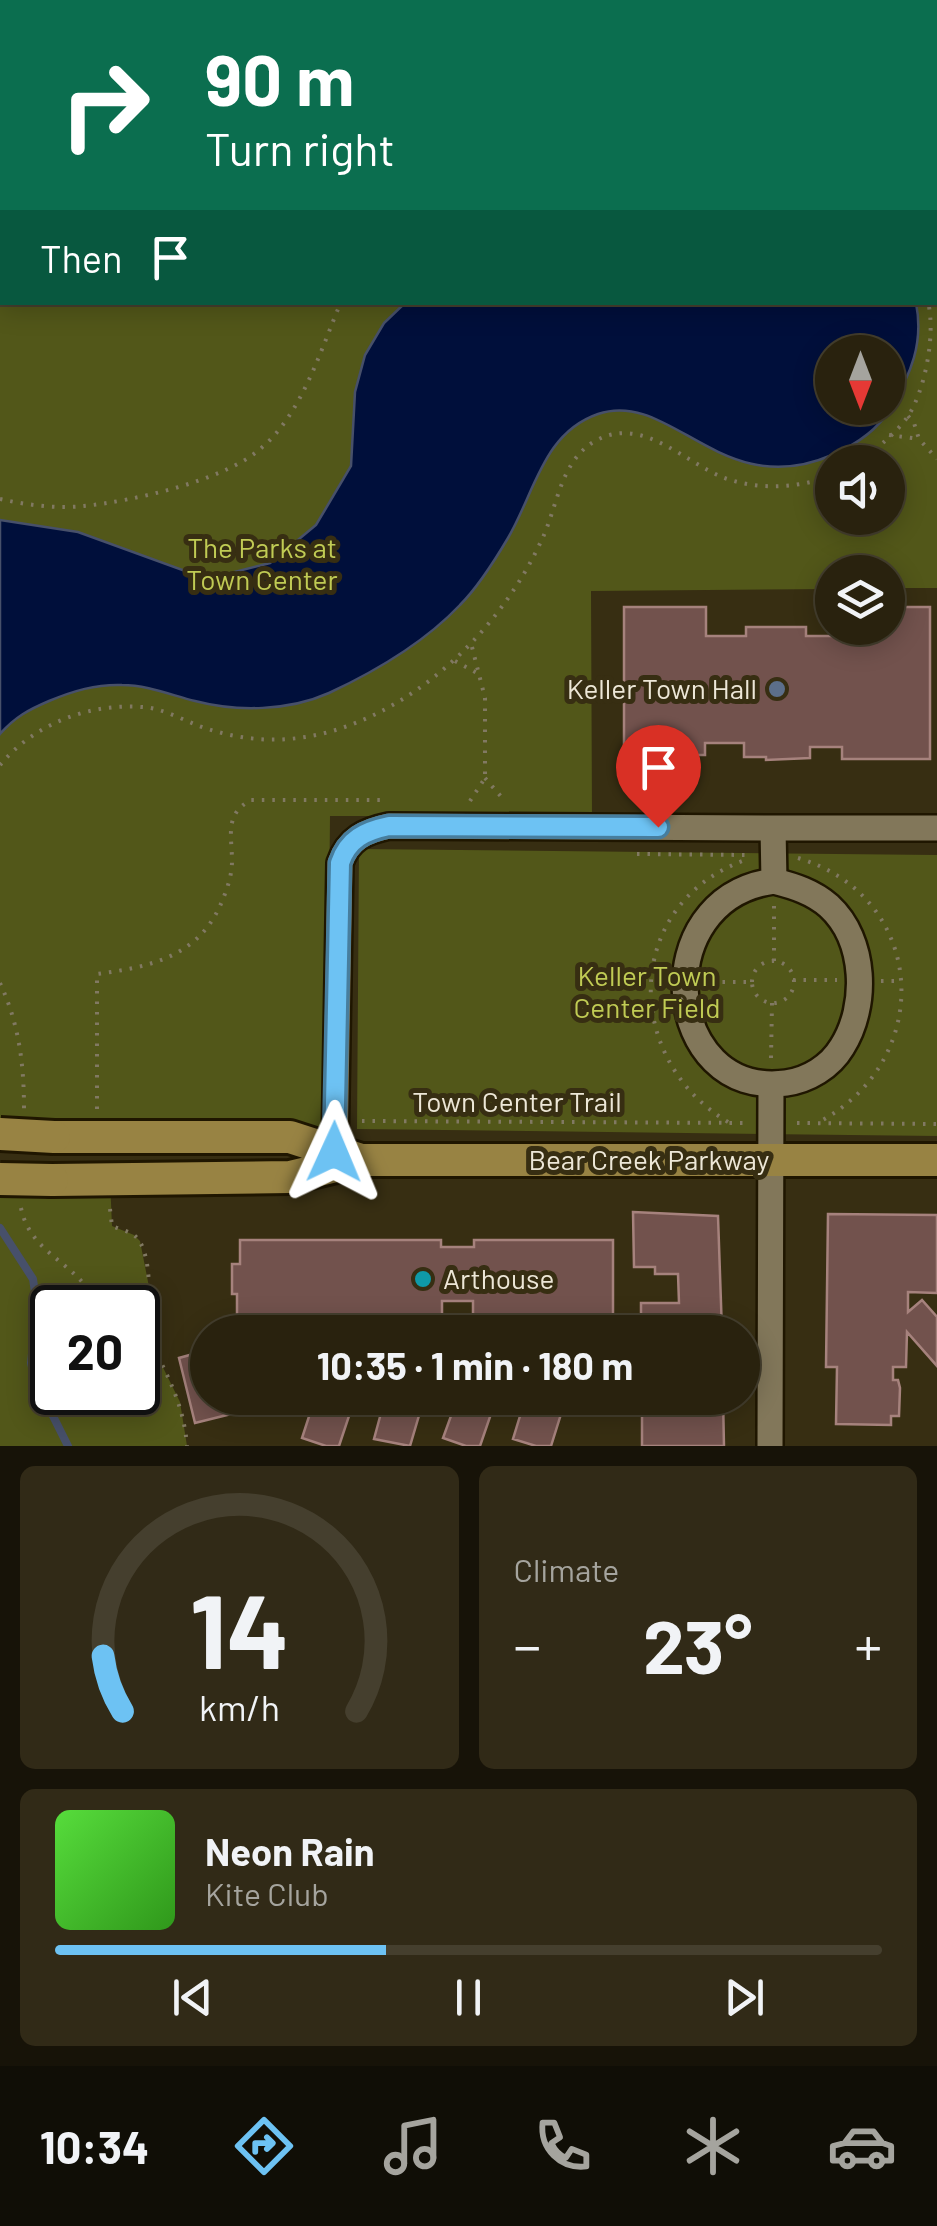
<!DOCTYPE html>
<meta charset="utf-8">
<style>
body{margin:0;font-family:Barlow,sans-serif;background:#312a17;color:#f1f3f6;height:100vh;display:flex;flex-direction:column;font-size:38px;white-space:nowrap}
*{box-sizing:border-box;margin:0}
p{font-size:32px;color:#a5a49e}
.icon{flex:none;width:55px;height:55px;fill:none;stroke:currentColor;stroke-width:2;stroke-linecap:round;stroke-linejoin:round}
.map{position:relative;height:1446px;overflow:hidden}
.sheet{display:flex;flex-direction:column;gap:20px;padding:20px;background:#171308;flex:1}
.sheet>*{flex:none}
.banner{position:absolute;left:0px;top:0px;width:938px;height:305px;box-shadow:0 5px 25px #0003,0 0 0 2px #453f2e;background:#0b6e4f;color:#fff;overflow:hidden}
.needle{width:65px;rotate:180deg}
.fabs{position:absolute;left:815px;top:335px;display:grid;gap:20px}
.fabs a{display:grid;place-items:center;width:90px;height:90px;border-radius:50%;background:#29220e;box-shadow:0 5px 25px #0003,0 0 0 2px #453f2e;font-size:50px}
.speed{position:absolute;left:30px;top:1285px;display:flex;gap:20px;font-size:50px;font-weight:700;text-align:center}
.speed>*{display:grid;place-content:center;width:130px;height:130px;border-radius:50%;background:#29220e;box-shadow:0 5px 25px #0003,0 0 0 2px #453f2e;line-height:1}
.speed .limit{border:5px solid #111;border-radius:15px;background:#fff;color:#111}
.pin{position:absolute;display:grid;place-items:center;width:85px;height:85px;color:#fff;margin:-102px -42px;border-radius:50% 50% 50% 0;rotate:-45deg;box-shadow:0 0 10px #0007}
.pin .icon{rotate:45deg}
.me{position:absolute;width:110px;margin:-55px;rotate:1deg;stroke-linejoin:round;filter:drop-shadow(0 0 8px #0008)}
.turn{display:flex;align-items:center;gap:35px;height:210px;padding:0 40px;font-size:45px}
.turn .icon{width:130px;height:130px;stroke-width:2.5}
.turn b{display:block;font-size:70px;line-height:85px}
.then{display:flex;align-items:center;height:95px;padding:0 40px;background:#0003;gap:20px;font-size:38px}
.big{font-size:75px;font-weight:700;line-height:1.1}
.sheet .widget{flex:1;display:flex;flex-direction:column;justify-content:center;gap:15px;min-width:0;padding:0 35px;border-radius:15px;background:#312a17}
.sheet .dial{align-items:center;gap:0}
.dial svg{height:260px;overflow:visible;fill:none;stroke:#453f2e;stroke-width:7;stroke-linecap:round;text-anchor:middle}
.dial text{fill:#f1f3f6;stroke:none}
.song{display:flex;align-items:center;gap:30px}
.cover{width:120px;height:120px;border-radius:15px;background:linear-gradient(135deg,hsl(110 70% 55%),hsl(110 70% 35%))}
.played{height:10px;border-radius:5px;background:linear-gradient(90deg,#6dc2f3 40%,#453f2e 40%)}
.keys{display:flex;justify-content:space-around;direction:ltr}
.heat{display:flex;justify-content:space-between;align-items:center;font-size:55px;direction:ltr}
.sheet .tiles{flex:1;display:grid;gap:20px;grid-template-columns:1fr 1fr}
.widget:last-child{grid-column:span 2}
.trip{position:absolute;left:190px;top:1315px;width:570px;height:100px;border-radius:50px;background:#29220e;box-shadow:0 5px 25px #0003,0 0 0 2px #453f2e;font-weight:700;line-height:100px;text-align:center}
.tab-bar{display:flex;height:160px;justify-content:space-around;align-items:center;background:#100e06;color:#a5a49e}
.tab-bar .icon{width:70px;height:70px}
.tab-bar .current{color:#6dc2f3}
.tab-bar b{font-size:45px;color:#f1f3f6}
.map>svg:first-child{display:block}
</style>
<div class="map">
<svg width="937" height="1446" viewBox="0 0 937 1446">
<rect width="100%" height="100%" fill="#372e12"/>
<path fill="#525719" fill-rule="evenodd" d="M0 0H937V588H888V572H832V589L591 591 592 816H330L327 1130 0 1118ZM2 2H935V302H2ZM832 352H888V408H832ZM832 462H888V518H832Z
M359 849 937 855V1136L357 1129Z
M0 1179H110L112 1226 134 1235 140 1241 150 1292 148 1337 180 1402 187 1446H0ZM52 1308H138V1392H52Z"/>
<path fill="#000f3b" stroke="#47506a" stroke-width="2.5" fill-rule="evenodd" d="M406 302 916 303C924 343 911 374 890 409 877 431 855 445 832 455 722 503 671 389 598 414 543 433 535 492 508 538 495 560 478 587 460 605 424 643 376 671 329 693 289 711 237 712 195 701 171 695 147 685 122 685 96 684 73 691 49 701 28 710 15 717 0 734V520L78 532 207 579 270 563 316 525 351 466 355 392 365 355 384 323ZM832 352H888V408H832Z"/>
<g fill="none" stroke-linecap="round" stroke-linejoin="round">
<path stroke="#47506a" stroke-width="8" d="M0 1228 33 1279 37 1306 31 1363 35 1380 68 1446"/>
</g>
<path fill="#72524d" stroke="#a6827d" stroke-width="2.5" d="M624 607H706V636H746V627H806V636H844V628H888V607H930V759H842V747H810V758L766 760V757H744V743H705V755H624Z
M633 1212 718 1216 722 1332H641V1303H679L678 1274H655V1267H634Z
M828 1214 937 1215V1293L908 1292V1312L922 1300 937 1317V1366L907 1332 906 1367H893V1380H898L900 1388 899 1416H891V1425L836 1424 837 1367H826Z
M240 1240H441V1247H474V1240H613V1316H473V1301H442V1319H237V1294H232V1264H240Z
M208 1350V1398H227L231 1414 195 1423 179 1358Z
M642 1398H723L724 1446H642Z
M314 1401 350 1413 339 1446H326L302 1438Z
M384 1402 420 1412 410 1446 374 1439Z
M456 1402 491 1414 480 1446H466L443 1438Z
M524 1403 561 1414 551 1446H536L513 1439Z"/>
<g fill="none" stroke-linecap="round" stroke-linejoin="round">
<g stroke="#1f1600" stroke-width="30">
<path id="minor" d="M774 881C794 886 813 892 829 906 866 940 868 1006 842 1047 830 1067 808 1080 786 1083 663 1099 645 898 774 881Z
M774 881 773 828H937
M335 1152 340 863C348 839 365 831 389 826L773 828
M770 1446 771 1084"/>
</g>
<g stroke="#1f1600" stroke-width="38">
<path id="major" d="M54 1137H290L361 1160
M52 1180 290 1177 361 1160H937"/>
</g>
<path stroke="#817962" stroke-width="4" stroke-dasharray="2.5 8" stroke-linecap="butt" d="M935 85 937 86
M0 231 2 229
M908 416 914 423 919 439 937 459
M889 435 919 439
M858 462C875 450 893 436 906 419 925 393 936 334 928 302
M0 499C27 505 57 509 84 506 133 501 222 481 259 450 302 415 320 351 341 302
M455 661 477 673
M0 765C34 724 89 703 142 707 162 708 181 719 199 726 241 741 281 744 325 733 421 708 503 626 543 537 558 504 561 459 597 440 642 416 683 461 722 477 758 491 797 488 832 476
M485 778 504 800
M470 801 485 778V698L472 647
M637 854 747 855
M798 858C928 897 936 1060 819 1122
M774 906V961
M752 982a21 21 0 1 1 42 0a21 21 0 1 1-42 0Z
M793 980H837
M881 981H902
M712 982H752
M0 983C19 1024 24 1064 24 1109
M771 1058 772 1003
M97 1109V974C148 967 196 958 220 906 226 892 232 877 232 861 232 836 224 814 251 800H385
M362 1121 747 1123
M728 1122C620 1057 624 901 748 859
M797 1123 937 1124
M21 1208C31 1257 82 1263 98 1308
M110 1209 112 1226C119 1229 128 1231 134 1235 155 1252 148 1313 148 1337
M138 1339 148 1337C167 1374 184 1405 187 1446"/>
<use href="#minor" stroke="#82775a" stroke-width="25"/>
<use href="#major" stroke="#988343" stroke-width="32"/>
<g stroke="#1f1600" stroke-width="38" stroke-linecap="butt">
<path id="major-bridge" d="M0 1134 54 1137
M0 1179 52 1180"/>
</g>
<use href="#major-bridge" stroke="#988343" stroke-width="32"/>
</g>
<g fill="none" stroke-linecap="round" stroke-linejoin="round">
<g stroke="#477e9e" stroke-width="25">
<path id="route" d="M334 1152 340 863C348 839 365 831 389 826L658 827"/>
</g>
<use href="#route" stroke="#6dc2f3" stroke-width="18"/>
</g>
<circle fill="#5c6f8a" stroke="#372e12" stroke-width="4" cx="777" cy="689" r="10"/>
<circle fill="#0f9aa8" stroke="#372e12" stroke-width="4" cx="423" cy="1279" r="10"/>
<g text-anchor="middle" stroke-width="10" stroke-linejoin="round" paint-order="stroke">
<g font-size="28" fill="#c0cb54" stroke="#372e12">
<text x="262" y="558">The Parks at<tspan x="262" dy="32">Town Center</tspan></text>
<text x="647" y="986">Keller Town<tspan x="647" dy="32">Center Field</tspan></text>
</g>
<g font-size="28" fill="#ede7d7" stroke="#372e12" text-anchor="end">
<text x="757" y="699">Keller Town Hall</text>
<text x="443" y="1289" text-anchor="start">Arthouse</text>
</g>
<g font-size="28" fill="#ede7d7" stroke="#372e12">
<text x="517" y="1112">Town Center Trail</text>
<text x="649" y="1170">Bear Creek Parkway</text>
</g>
</g>
</svg>
<div class="fabs">
<a><svg class="needle" viewBox="-14 -14 28 28"><path d="M0-13l5 13h-10z" fill="#e53935"/><path d="M0 13l5-13h-10z" fill="#a5a49e"/></svg></a>
<a><svg class="icon" aria-label="sound" viewBox="0 0 24 24"><path d="M4 9h4l5-4v14l-5-4H4zM17 9q2 3 0 6"/></svg></a>
<a><svg class="icon" aria-label="layers" viewBox="0 0 24 24"><path d="M12 4l9 5-9 5-9-5zM3 14l9 5 9-5"/></svg></a>
</div>
<div class="speed"><div class="limit">20</div></div>
<div class="pin" style="left:658px;top:827px;background:#d93025"><svg class="icon" aria-label="arrive" viewBox="0 0 24 24"><path d="M6 21V4h12l-3 4 3 4H6"/></svg></div>
<svg class="me" style="left:334px;top:1152px" viewBox="-20 -20 40 40"><path d="M0-17L14 15 0 8-14 15z" fill="#6dc2f3" stroke="#fff" stroke-width="4"/></svg>
<div class="trip">10:35 · 1 min · 180 m</div>
<div class="banner">
<div class="turn"><svg class="icon" aria-label="right" viewBox="0 0 24 24"><path d="M7 20v-9h11M14 6l5 5-5 5"/></svg><div><b>90 m</b>Turn right</div></div>
<div class="then">Then<svg class="icon" aria-label="arrive" viewBox="0 0 24 24"><path d="M6 21V4h12l-3 4 3 4H6"/></svg></div>
</div>
</div>
<section class="sheet">
<div class="tiles">
<div class="widget dial"><svg viewBox="0 0 100 80">
<path d="M14 69A42 42 0 1 1 86 69"/>
<path d="M14 69A42 42 0 0 1 8 52" stroke="#6dc2f3"/>
<text x="50" y="56" font-size="32" font-weight="700">14</text>
<text x="50" y="72" font-size="11">km/h</text>
</svg></div>
<div class="widget"><p>Climate</p>
<div class="heat"><a>−</a><b class="big">23°</b><a>+</a></div>
</div>
<div class="widget">
<div class="song"><i class="cover"></i><div><b>Neon Rain</b><p>Kite Club</p></div></div>
<div class="played"></div>
<div class="keys"><svg class="icon" aria-label="previous" viewBox="0 0 24 24"><path d="M18 5L8 12l10 7zM5 5v14"/></svg><svg class="icon" aria-label="pause" viewBox="0 0 24 24"><path d="M8 5v14M16 5v14"/></svg><svg class="icon" aria-label="next" viewBox="0 0 24 24"><path d="M6 5l10 7-10 7zM19 5v14"/></svg></div>
</div>
</div>
</section>
<nav class="tab-bar">
<b>10:34</b>
<svg class="icon current" aria-label="directions" viewBox="0 0 24 24"><path d="M12 3l9 9-9 9-9-9zM9 14v-3h6M13 9l2 2-2 2"/></svg>
<svg class="icon" aria-label="music" viewBox="0 0 24 24"><path d="M9 18V5l10-2v13"/><circle cx="6" cy="18" r="3"/><circle cx="16" cy="16" r="3"/></svg>
<svg class="icon" aria-label="phone" viewBox="0 0 24 24"><path d="M5 4h4l2 5-3 2q2 4 5 5l2-3 5 2v4C11 20 4 13 5 4z"/></svg>
<svg class="icon" aria-label="climate" viewBox="0 0 24 24"><path d="M12 3v18M4 7l16 10M4 17L20 7"/></svg>
<svg class="icon" aria-label="car" viewBox="0 0 24 24"><path d="M5 17H2v-5l4-1 3-4h7l3 4 3 1v5h-3M9 17h6M6 11h13"/><circle cx="7" cy="17" r="2"/><circle cx="17" cy="17" r="2"/></svg>
</nav>
